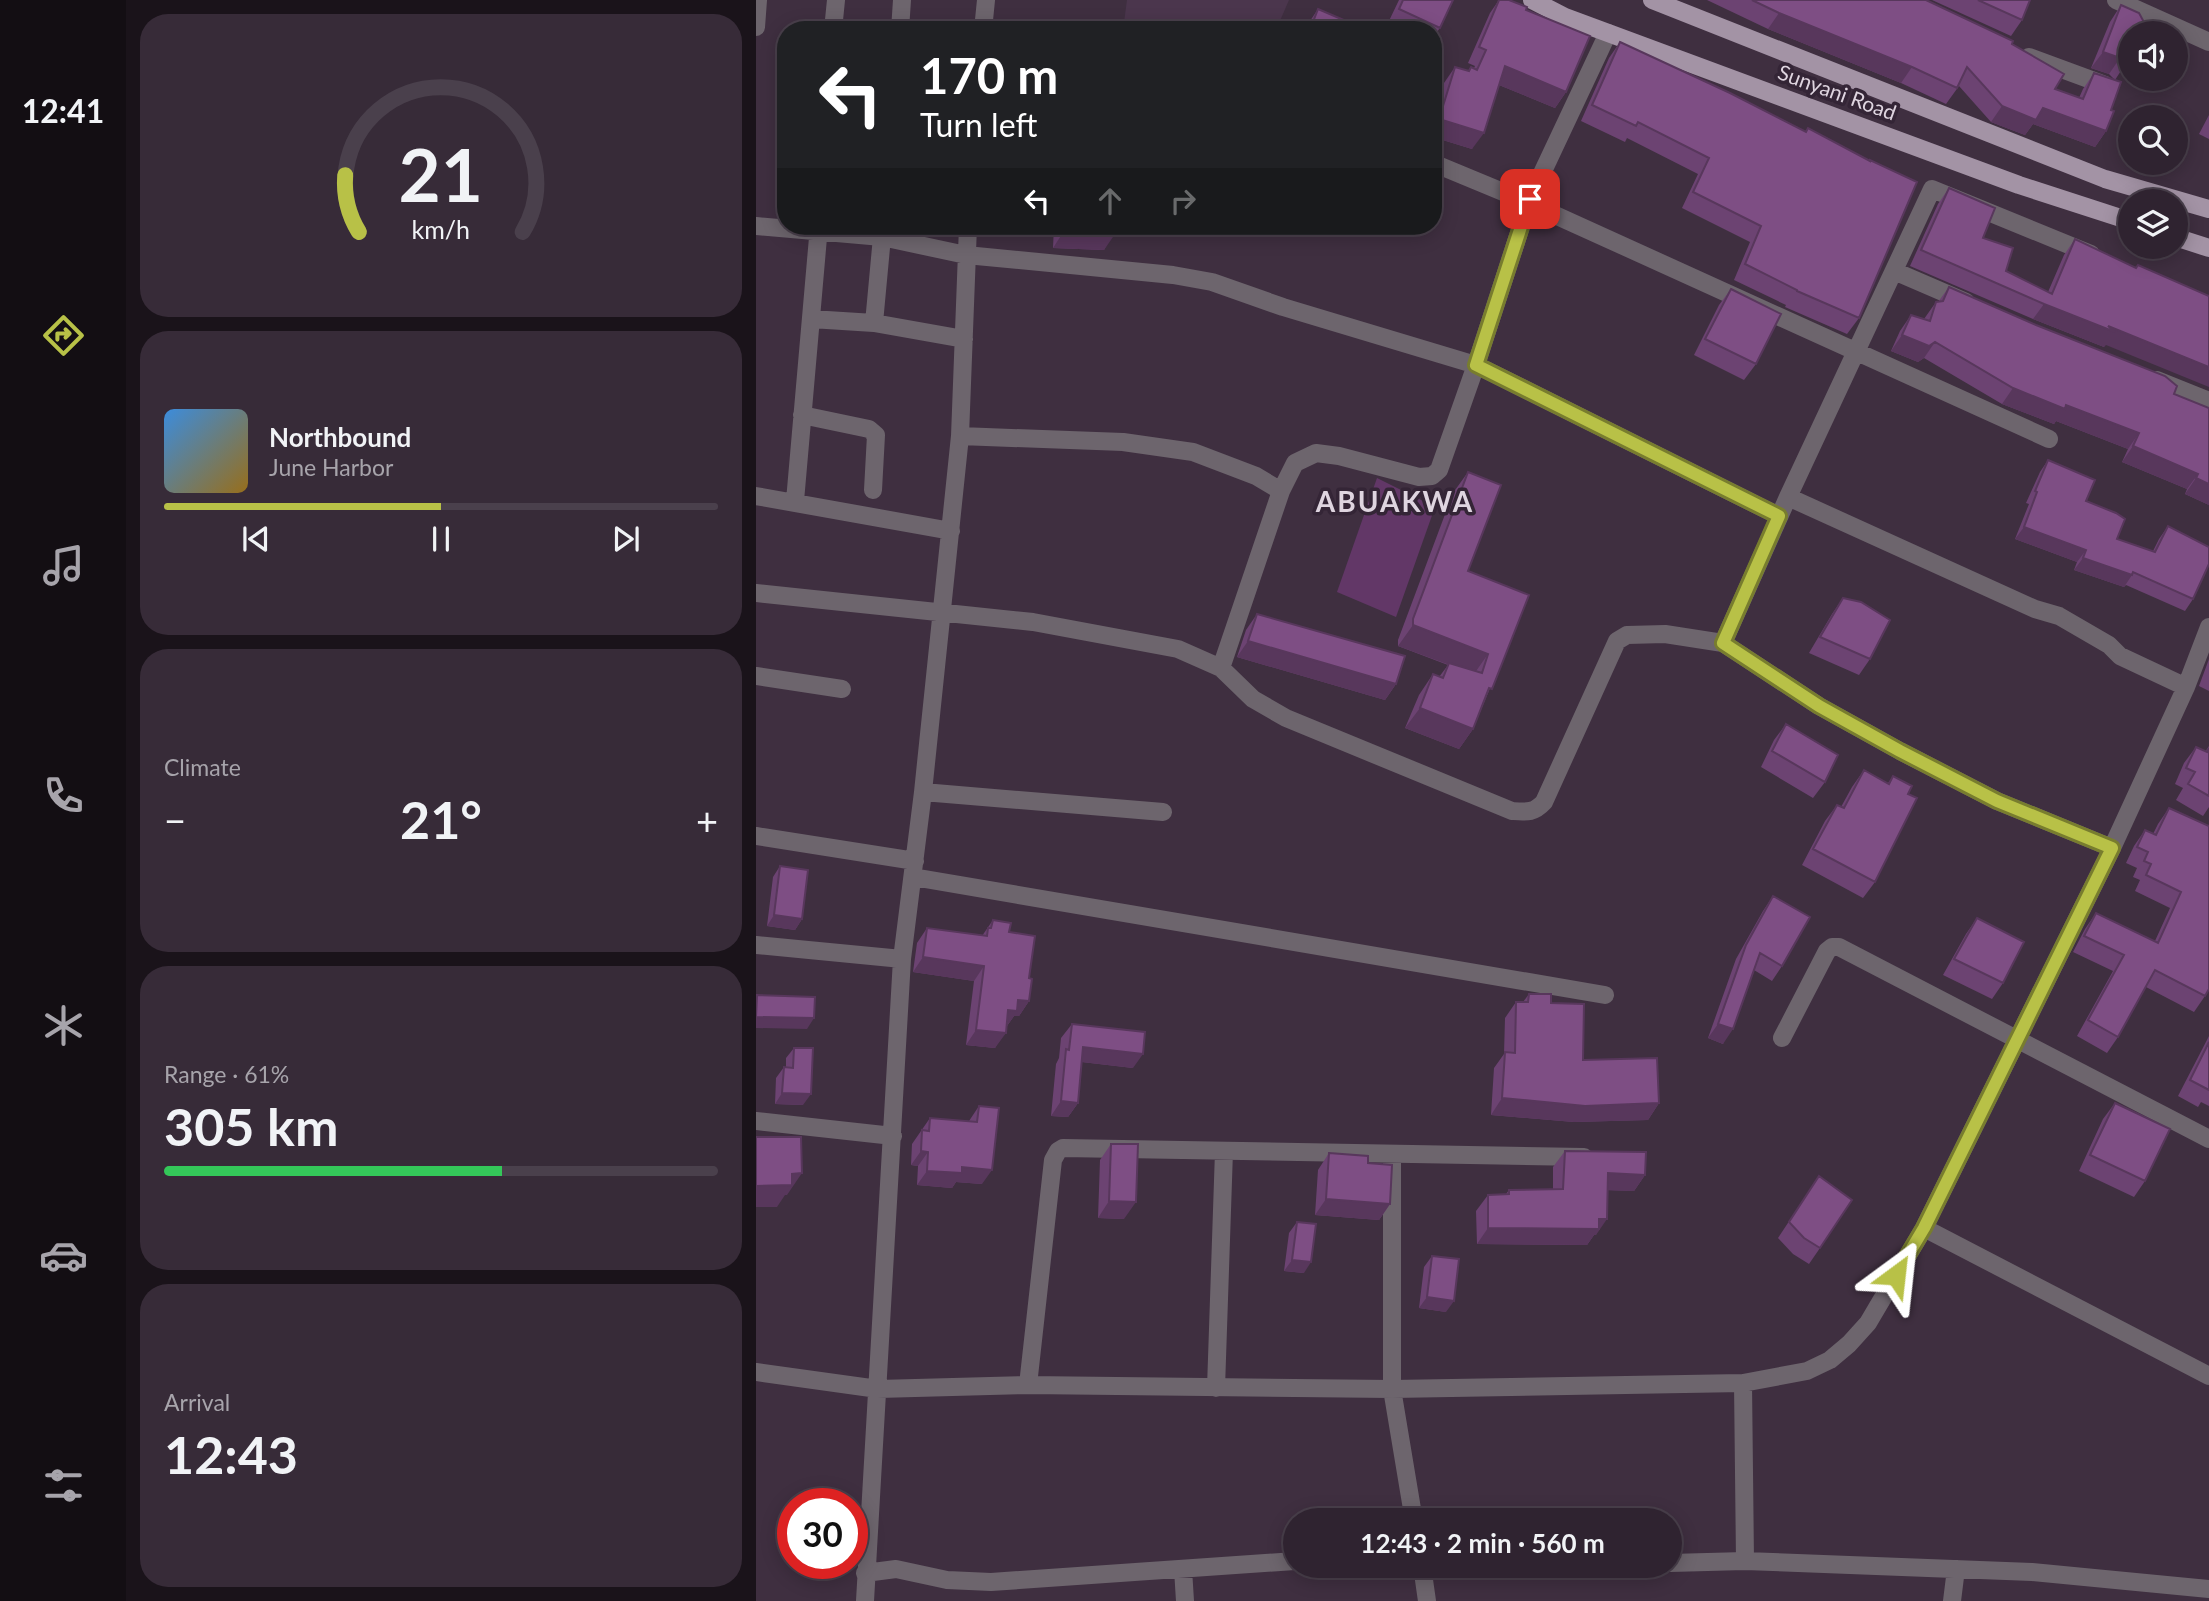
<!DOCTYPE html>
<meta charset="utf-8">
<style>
body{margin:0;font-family:Lato,sans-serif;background:#372b38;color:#f1f3f6;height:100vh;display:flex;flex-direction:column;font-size:26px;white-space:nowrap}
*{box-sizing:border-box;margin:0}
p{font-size:23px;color:#a7a4ab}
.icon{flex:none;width:38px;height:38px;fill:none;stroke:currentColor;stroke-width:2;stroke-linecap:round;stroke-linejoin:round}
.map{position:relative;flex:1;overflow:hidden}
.details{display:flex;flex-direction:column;gap:14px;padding:14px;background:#1a131a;width:630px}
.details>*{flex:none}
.banner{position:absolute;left:21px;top:21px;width:665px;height:214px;border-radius:28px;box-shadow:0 4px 18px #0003,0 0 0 2px #4a404c;background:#202124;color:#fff;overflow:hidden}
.tools{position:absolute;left:1362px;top:21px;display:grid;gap:14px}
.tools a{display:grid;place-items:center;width:70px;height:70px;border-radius:50%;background:#2f2330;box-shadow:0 4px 18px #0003,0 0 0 2px #4a404c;font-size:35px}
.speed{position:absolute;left:21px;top:1488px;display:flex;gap:14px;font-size:35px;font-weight:700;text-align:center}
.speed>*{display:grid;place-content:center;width:91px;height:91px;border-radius:50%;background:#2f2330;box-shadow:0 4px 18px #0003,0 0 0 2px #4a404c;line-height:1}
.speed .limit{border:10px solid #d22;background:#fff;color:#111}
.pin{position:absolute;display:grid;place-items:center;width:60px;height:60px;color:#fff;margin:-30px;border-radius:14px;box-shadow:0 4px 10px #0006}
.me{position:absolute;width:77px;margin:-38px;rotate:30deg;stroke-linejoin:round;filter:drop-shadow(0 0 5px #0008)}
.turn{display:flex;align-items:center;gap:24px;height:147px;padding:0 28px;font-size:32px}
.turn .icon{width:91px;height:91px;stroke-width:2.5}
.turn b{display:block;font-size:49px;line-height:60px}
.lanes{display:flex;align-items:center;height:66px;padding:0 28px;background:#0003;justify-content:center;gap:35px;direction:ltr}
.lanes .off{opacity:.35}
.big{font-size:52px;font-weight:700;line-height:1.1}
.details .card{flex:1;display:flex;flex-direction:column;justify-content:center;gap:10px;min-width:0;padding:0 24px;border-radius:28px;background:#372b38}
.details .dial{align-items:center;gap:0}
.dial svg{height:182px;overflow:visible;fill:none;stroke:#4a404c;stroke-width:7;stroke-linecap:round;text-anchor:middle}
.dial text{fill:#f1f3f6;stroke:none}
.song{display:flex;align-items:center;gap:21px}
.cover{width:84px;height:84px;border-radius:10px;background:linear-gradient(135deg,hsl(210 70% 55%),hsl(40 70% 35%))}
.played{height:7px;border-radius:4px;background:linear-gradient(90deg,#b8c147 50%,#4a404c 50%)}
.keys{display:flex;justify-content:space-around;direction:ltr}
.heat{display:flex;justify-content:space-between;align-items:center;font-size:38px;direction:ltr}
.charge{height:10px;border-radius:5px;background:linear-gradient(90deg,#34c759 61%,#4a404c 0)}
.trip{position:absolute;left:527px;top:1508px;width:399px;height:70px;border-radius:35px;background:#2f2330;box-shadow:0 4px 18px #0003,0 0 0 2px #4a404c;font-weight:700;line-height:70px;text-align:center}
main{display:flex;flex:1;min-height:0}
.tab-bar{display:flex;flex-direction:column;width:126px;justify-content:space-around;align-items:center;background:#130e13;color:#a7a4ab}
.tab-bar .icon{width:49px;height:49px}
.tab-bar .current{color:#b8c147}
.tab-bar b{font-size:32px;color:#f1f3f6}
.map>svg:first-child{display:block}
</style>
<main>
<nav class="tab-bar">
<b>12:41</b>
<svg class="icon current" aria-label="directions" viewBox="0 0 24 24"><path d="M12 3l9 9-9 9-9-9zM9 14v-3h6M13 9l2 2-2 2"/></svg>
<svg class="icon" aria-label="music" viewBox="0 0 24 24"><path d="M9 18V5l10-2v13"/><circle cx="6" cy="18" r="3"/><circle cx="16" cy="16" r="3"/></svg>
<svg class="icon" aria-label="phone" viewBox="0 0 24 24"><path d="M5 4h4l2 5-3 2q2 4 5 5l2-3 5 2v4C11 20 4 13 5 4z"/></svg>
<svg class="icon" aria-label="climate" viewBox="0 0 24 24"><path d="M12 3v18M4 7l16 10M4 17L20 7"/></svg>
<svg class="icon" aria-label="car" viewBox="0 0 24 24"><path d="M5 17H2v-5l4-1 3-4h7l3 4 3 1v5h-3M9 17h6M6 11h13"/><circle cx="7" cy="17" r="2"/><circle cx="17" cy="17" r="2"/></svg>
<svg class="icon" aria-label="filters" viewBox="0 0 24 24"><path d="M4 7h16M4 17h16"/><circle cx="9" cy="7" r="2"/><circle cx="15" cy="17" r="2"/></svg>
</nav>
<section class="details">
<div class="card dial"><svg viewBox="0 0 100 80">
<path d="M14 69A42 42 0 1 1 86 69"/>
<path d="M14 69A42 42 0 0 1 8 44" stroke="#b8c147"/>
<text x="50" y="56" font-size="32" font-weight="700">21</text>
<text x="50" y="72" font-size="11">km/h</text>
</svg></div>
<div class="card">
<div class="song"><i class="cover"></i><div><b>Northbound</b><p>June Harbor</p></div></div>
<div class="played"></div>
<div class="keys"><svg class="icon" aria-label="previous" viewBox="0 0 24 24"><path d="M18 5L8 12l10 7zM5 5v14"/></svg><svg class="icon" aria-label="pause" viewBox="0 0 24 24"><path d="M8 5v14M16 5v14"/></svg><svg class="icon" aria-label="next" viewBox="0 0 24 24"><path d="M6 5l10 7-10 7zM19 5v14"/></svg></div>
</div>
<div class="card"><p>Climate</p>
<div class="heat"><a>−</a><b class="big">21°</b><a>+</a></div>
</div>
<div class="card"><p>Range · 61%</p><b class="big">305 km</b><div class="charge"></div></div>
<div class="card"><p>Arrival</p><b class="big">12:43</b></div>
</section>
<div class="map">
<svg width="1453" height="1601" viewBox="0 0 1453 1601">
<rect width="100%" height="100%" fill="#3f2f40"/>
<path fill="#4b364d" d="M371 0H533L520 30H367Z"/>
<path fill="#623767" d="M621 478 679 507 640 617 581 592Z"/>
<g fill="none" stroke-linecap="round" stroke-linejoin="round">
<path stroke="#6d656d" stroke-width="18" d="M1360 0 1453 42
M0 27 2 0
M77 30 80 0
M144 30 146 0
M227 30 230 0
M1273 57 1349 85
M677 163 747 192 774 199 799 215 1293 439
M0 226 126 237 210 255 417 275 456 282 527 307 720 365 1023 516
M1138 271 1210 302
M55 319 118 323 208 339
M118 323 127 226
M1401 380 1453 401
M46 415 113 429 120 435 117 490
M204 436 367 442 437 452 500 476 525 491 539 463 560 453 583 456 663 477 676 476 683 470 720 365 774 199 852 33
M0 496 195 531
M1032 497 1279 609 1303 616 1353 645 1364 656 1430 687
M39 501 63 226
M0 593 277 622 422 649 465 668 497 699 530 718 756 811C771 812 778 813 788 802L861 641 871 635 909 634 967 643 1063 706 1144 751 1241 801 1356 848
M967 643 1032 497 1176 189 1335 254
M465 668 525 491
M0 676 86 689
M167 792 407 812
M0 836 159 861
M157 877 849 995
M0 945 146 959
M1026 1038 1071 951 1076 947H1083L1453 1139
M0 1121 137 1136
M636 1154V1389L658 1521
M1168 1228 1453 1376
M0 1372 122 1389 272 1385 636 1389 987 1383 1051 1371 1074 1360 1093 1344 1112 1323 1168 1228 1356 848 1430 687 1453 627
M987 1383 989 1561
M272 1385 297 1160 302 1151 307 1148 828 1157
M460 1388 468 1151
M914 1563 989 1561 1276 1572 1453 1589
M666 1566 671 1601
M689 1566 693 1568 768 1566
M427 1569 429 1601
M109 1573 140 1569 191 1580 235 1582 539 1561
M109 1601 146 959 167 792 204 436 212 226
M1196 1601 1200 1569"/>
<path stroke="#a393a5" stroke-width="18" d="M776 0 809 17 1263 185 1374 221
M896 0 1349 179 1453 209
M1419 237 1453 248"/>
</g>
<path fill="#6c4372" d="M643 0H697L684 28 677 37V30H642L631 25Z
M743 0H753L770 10 810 92 799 108 743 85 716 149 677 137V116L688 83 699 67 712 71 715 67 718 68 719 66 712 63 734 13Z
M951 0H1170L1256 44 1299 89 1323 98 1327 89 1338 73 1359 80 1353 74 1335 68 1354 22 1365 5 1370 63 1359 80 1355 110 1350 131 1339 147 1277 124 1269 135 1235 122 1203 86 1190 104 1145 83 1012 29Z
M1176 0H1274L1266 20 1255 36Z
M562 9 611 30H550L552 24Z
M864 42 1103 318 1091 334 1029 307 1030 305 978 280 994 242 926 208 942 174 871 138 869 142 825 121 853 58Z
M1453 115V139L1443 134Z
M1193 188 1250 271 1292 292 1308 255 1319 239 1380 268 1348 347 1277 319 1154 266 1182 204Z
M298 226H360L348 250 297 248Z
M1193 287 1418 394 1453 505 1429 494 1431 489 1366 462 1372 449 1300 421 1298 424 1246 404 1168 358 1162 362 1135 351 1144 331 1155 315 1168 319 1180 302H1182Z
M975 289 1000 364 988 380 938 355 963 305Z
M1292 460 1330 501 1361 539 1397 551 1403 539 1412 526 1437 599 1429 611 1370 585 1368 587 1318 570 1321 562 1259 539 1273 504 1270 503 1284 472Z
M712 472V571L773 595 717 729 703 749 649 728 663 695 677 674 683 677 692 665 642 646V640L697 493Z
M1087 598 1114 659 1103 675 1053 653 1076 614Z
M501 614 640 684 629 700 481 657 490 630Z
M1453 659V691L1443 686Z
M1030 724 1069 782 1057 798 1005 767 1018 740Z
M1453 746V807L1447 816 1420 800 1427 788 1419 784 1428 763 1440 747 1449 752Z
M1108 770 1132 783 1137 776 1152 794 1119 882 1107 898 1046 865 1069 821 1081 805 1085 807 1096 787Z
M1413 808 1449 996 1438 1012 1390 987 1362 1037 1351 1053 1321 1036 1357 971 1317 952 1329 929 1340 913 1399 941 1414 908 1379 891 1384 880 1377 877 1381 868 1370 863 1378 846 1389 830 1397 834 1402 824Z
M24 866 46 919 39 930 11 926 17 877Z
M1017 896 1026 966 1016 981 998 970 967 1044 952 1038 980 959 1007 911Z
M1221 918 1247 983 1236 999 1187 975 1210 934Z
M237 920 253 932 273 978V1001L263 1016H258L251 1026 239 1048 210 1045 218 981 157 972 161 943 171 928 226 936Z
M773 994 795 1003 827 1060 903 1103 892 1120 818 1122 735 1115 738 1068 748 1054 749 1018 760 1002H767Z
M316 1024 377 1068 326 1062 322 1103 312 1117 295 1116 300 1064 303 1058 305 1038Z
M1453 1036V1106L1445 1102 1442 1107 1422 1096Z
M38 1048 47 1105 19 1104 20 1078 28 1067H30V1058Z
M1359 1103 1389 1181 1378 1197 1323 1171 1347 1119Z
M223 1106 226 1184 200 1182 196 1188 161 1185 162 1166 155 1165 156 1144 174 1118 213 1121Z
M355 1144 368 1219 342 1218 344 1160Z
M809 1151 889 1175 878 1191 852 1190 840 1235H838L831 1245 721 1244 720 1211 732 1195 750 1194 753 1190 797 1189V1167Z
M573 1153 612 1163 634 1204 623 1220 559 1215 562 1170Z
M1063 1176 1064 1248 1053 1264 1037 1254 1022 1238Z
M541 1222 548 1273 528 1271 533 1233Z
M676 1256 690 1312 663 1308 668 1267Z"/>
<path fill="#58375c" d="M1023 13 1156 67 1145 83 1012 29Z
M1347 52 1364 58 1353 74 1335 68Z
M749 66 810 92 799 108 738 83Z
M1246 106 1287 108 1350 131 1339 147 1277 124 1269 135 1235 122Z
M683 119 728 133 716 149 677 137V127Z
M308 231 359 234 348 250 297 248Z
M1288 304 1352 326 1453 367V387L1350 345 1348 347 1277 319Z
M1146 335 1179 342 1168 358 1162 362 1135 351Z
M1257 388 1310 405 1383 433 1372 449 1300 421 1298 424 1246 404Z
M1377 446 1442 474 1431 489 1366 462Z
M1440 478 1453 484V505L1429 494Z
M1268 527 1330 550 1321 562 1259 539Z
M1327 558 1376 575 1368 587 1318 570Z
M657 625 732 654 718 674 642 646Z
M492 641 640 684 629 700 481 657Z
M664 708 717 729 703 749 649 728Z
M18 915 46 919 39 930 11 926Z
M167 957 228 966 218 981 157 972Z
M262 1000 273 1001 263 1016H258L251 1026 252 1010Z
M0 1017 58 1018 51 1029 0 1028Z
M962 1024 977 1029 967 1044 952 1038Z
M220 1030 250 1033 239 1048 210 1045Z
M327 1047 387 1054 377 1068 317 1061Z
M26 1093 55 1094 47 1105 19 1104Z
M746 1098 903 1103 892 1120 818 1122 735 1115Z
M305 1101 322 1103 312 1117 295 1116Z
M165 1151 172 1152 162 1166 155 1165Z
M206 1167 236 1170 226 1184 200 1182 196 1188 161 1185 171 1171Z
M46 1173 31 1195H29L21 1207H0V1186L36 1174Z
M852 1173 889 1175 878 1191 841 1190Z
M570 1199 634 1204 623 1220 559 1215Z
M353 1201 380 1202 368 1219 342 1218Z
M843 1219H851L840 1235H838L831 1245 721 1244 732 1228Z
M536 1260 555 1262 548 1273 528 1271Z
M671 1297 698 1301 690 1312 663 1308Z"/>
<path fill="#7e4e84" stroke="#58375c" stroke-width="2" d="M647 0H697L684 28 643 9Z
M743 0H753L771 7 770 10 834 36 810 92 749 66 728 133 683 119 699 67 713 71 715 67 721 70 730 50 723 47Z
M996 0H1170L1257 41 1256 44 1308 74 1299 89 1327 99 1338 73 1365 82 1355 110 1358 111 1350 131 1287 108 1280 120 1246 106 1211 67 1201 88 1156 67 1023 13Z
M1222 0H1274L1266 20Z
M1365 5 1383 13 1389 24 1385 33H1374V56L1370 63 1364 58 1347 52Z
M562 9 611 30H554Z
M864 42 974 93 1050 132 1052 128 1114 161V160L1161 182 1103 318 1041 291V290L989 264 1005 226 937 192 953 158 882 122 880 126 836 105Z
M1193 188 1239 208 1227 238 1257 248 1250 271 1296 294 1319 239 1380 268 1382 265 1453 296V367L1352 326 1359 332 1288 304 1165 250Z
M309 226H360L359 234 308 231Z
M1193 287 1280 325 1409 376 1421 386 1418 394 1453 408V484L1440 478 1442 474 1377 446 1383 433 1310 405 1309 409 1257 388 1179 342 1173 346 1146 335 1155 315 1174 321 1180 302 1187 301Z
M975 289 1025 314 1000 364 949 339Z
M1292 460 1339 480 1330 501 1360 513 1369 519 1361 539 1399 552 1412 526 1453 547V564L1437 599 1377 572 1376 575 1327 558 1330 550 1268 527 1281 492 1279 491Z
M712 472 745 485 712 571 773 595 736 689 733 688 717 729 664 708 677 674 687 678 693 663 726 673 732 654 657 625V619Z
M1087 598 1105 602 1134 620 1114 659 1064 637Z
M501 614 649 656 640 684 492 641Z
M1030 724 1082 755 1069 782 1016 751Z
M1440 747 1451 752 1453 748V796L1432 784 1439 772 1430 768Z
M1108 770 1133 784 1137 776 1156 786 1152 794 1161 798 1119 882 1057 849 1081 805 1088 808Z
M1413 808 1453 826V989L1449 996 1399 970 1362 1037 1332 1020 1368 955 1328 936 1340 913 1402 943 1425 892 1390 875 1395 864 1388 861 1392 852 1381 847 1389 830 1400 835Z
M24 866 52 870 46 919 18 915Z
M1017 896 1054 917 1026 966 1004 953 977 1029 962 1024 990 945Z
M1221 918 1268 942 1247 983 1198 959Z
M237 920 255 923 253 932 279 936 273 978 276 979 273 1001 262 1000 261 1011 252 1010 250 1033 220 1030 228 966 167 957 171 928 231 936 232 928H235Z
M773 994H795V1003L828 1004 827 1060 901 1058 903 1103 829 1106 746 1098 749 1052 759 1053 760 1002H772Z
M1 995 59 997 58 1018 0 1017Z
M316 1024 389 1032 387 1054 327 1047 322 1103 305 1101 310 1049 313 1050Z
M1453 1042V1090L1434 1080Z
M38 1048H57L55 1094 26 1093 28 1067 37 1068Z
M1359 1103 1414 1129 1389 1181 1334 1155Z
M223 1106 243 1108 236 1170 206 1167V1173L171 1171 172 1152 165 1151 166 1130 173 1131 174 1118 221 1122Z
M0 1137H45L46 1173 36 1174V1185L0 1186Z
M355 1144H382L380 1202 353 1201Z
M809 1151 890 1152 889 1175 852 1173 851 1219H843V1229L732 1228V1195L753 1194V1190L807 1189Z
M573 1153 612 1156V1163L636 1165 634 1204 570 1199Z
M1063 1176 1096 1200 1064 1248 1048 1238 1033 1222Z
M541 1222 560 1224 555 1262 536 1260Z
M676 1256 703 1259 698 1301 671 1297Z"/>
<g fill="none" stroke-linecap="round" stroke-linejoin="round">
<g stroke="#787d2e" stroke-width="18">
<path id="route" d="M774 199 720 365 1023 516 967 643 1063 706 1144 751 1241 801 1356 848 1168 1228 1140 1275"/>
</g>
<use href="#route" stroke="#b8c147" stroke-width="12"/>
</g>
<g text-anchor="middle" stroke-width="7" stroke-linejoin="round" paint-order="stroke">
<g font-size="21" fill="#dfd5e0" stroke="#342536">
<text transform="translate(1081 93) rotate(20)" y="7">Sunyani Road</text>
</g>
<g font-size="28" font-weight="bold" letter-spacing="2" fill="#dfd5e0" stroke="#342536">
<text x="639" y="512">ABUAKWA</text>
</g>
</g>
</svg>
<div class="tools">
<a><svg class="icon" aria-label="sound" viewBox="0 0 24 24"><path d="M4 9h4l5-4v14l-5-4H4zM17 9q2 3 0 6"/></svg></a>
<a><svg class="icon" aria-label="search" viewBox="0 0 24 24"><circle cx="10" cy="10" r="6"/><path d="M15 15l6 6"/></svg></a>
<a><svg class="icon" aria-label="layers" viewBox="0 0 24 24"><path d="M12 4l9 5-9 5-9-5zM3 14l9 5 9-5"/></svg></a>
</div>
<div class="speed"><div class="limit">30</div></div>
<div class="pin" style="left:774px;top:199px;background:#d93025"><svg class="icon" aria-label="arrive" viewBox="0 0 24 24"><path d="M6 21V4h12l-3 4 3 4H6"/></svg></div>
<svg class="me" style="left:1140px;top:1275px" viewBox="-20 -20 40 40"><path d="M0-17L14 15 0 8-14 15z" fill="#b8c147" stroke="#fff" stroke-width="4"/></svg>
<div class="trip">12:43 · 2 min · 560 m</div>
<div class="banner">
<div class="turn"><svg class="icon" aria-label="left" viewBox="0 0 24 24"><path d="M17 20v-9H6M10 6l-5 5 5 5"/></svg><div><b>170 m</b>Turn left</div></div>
<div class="lanes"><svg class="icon" aria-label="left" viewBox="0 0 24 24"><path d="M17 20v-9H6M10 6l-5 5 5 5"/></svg><svg class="icon off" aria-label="ahead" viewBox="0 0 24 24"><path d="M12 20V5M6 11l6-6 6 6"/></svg><svg class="icon off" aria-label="right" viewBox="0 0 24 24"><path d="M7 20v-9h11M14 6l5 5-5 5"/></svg></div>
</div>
</div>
</main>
